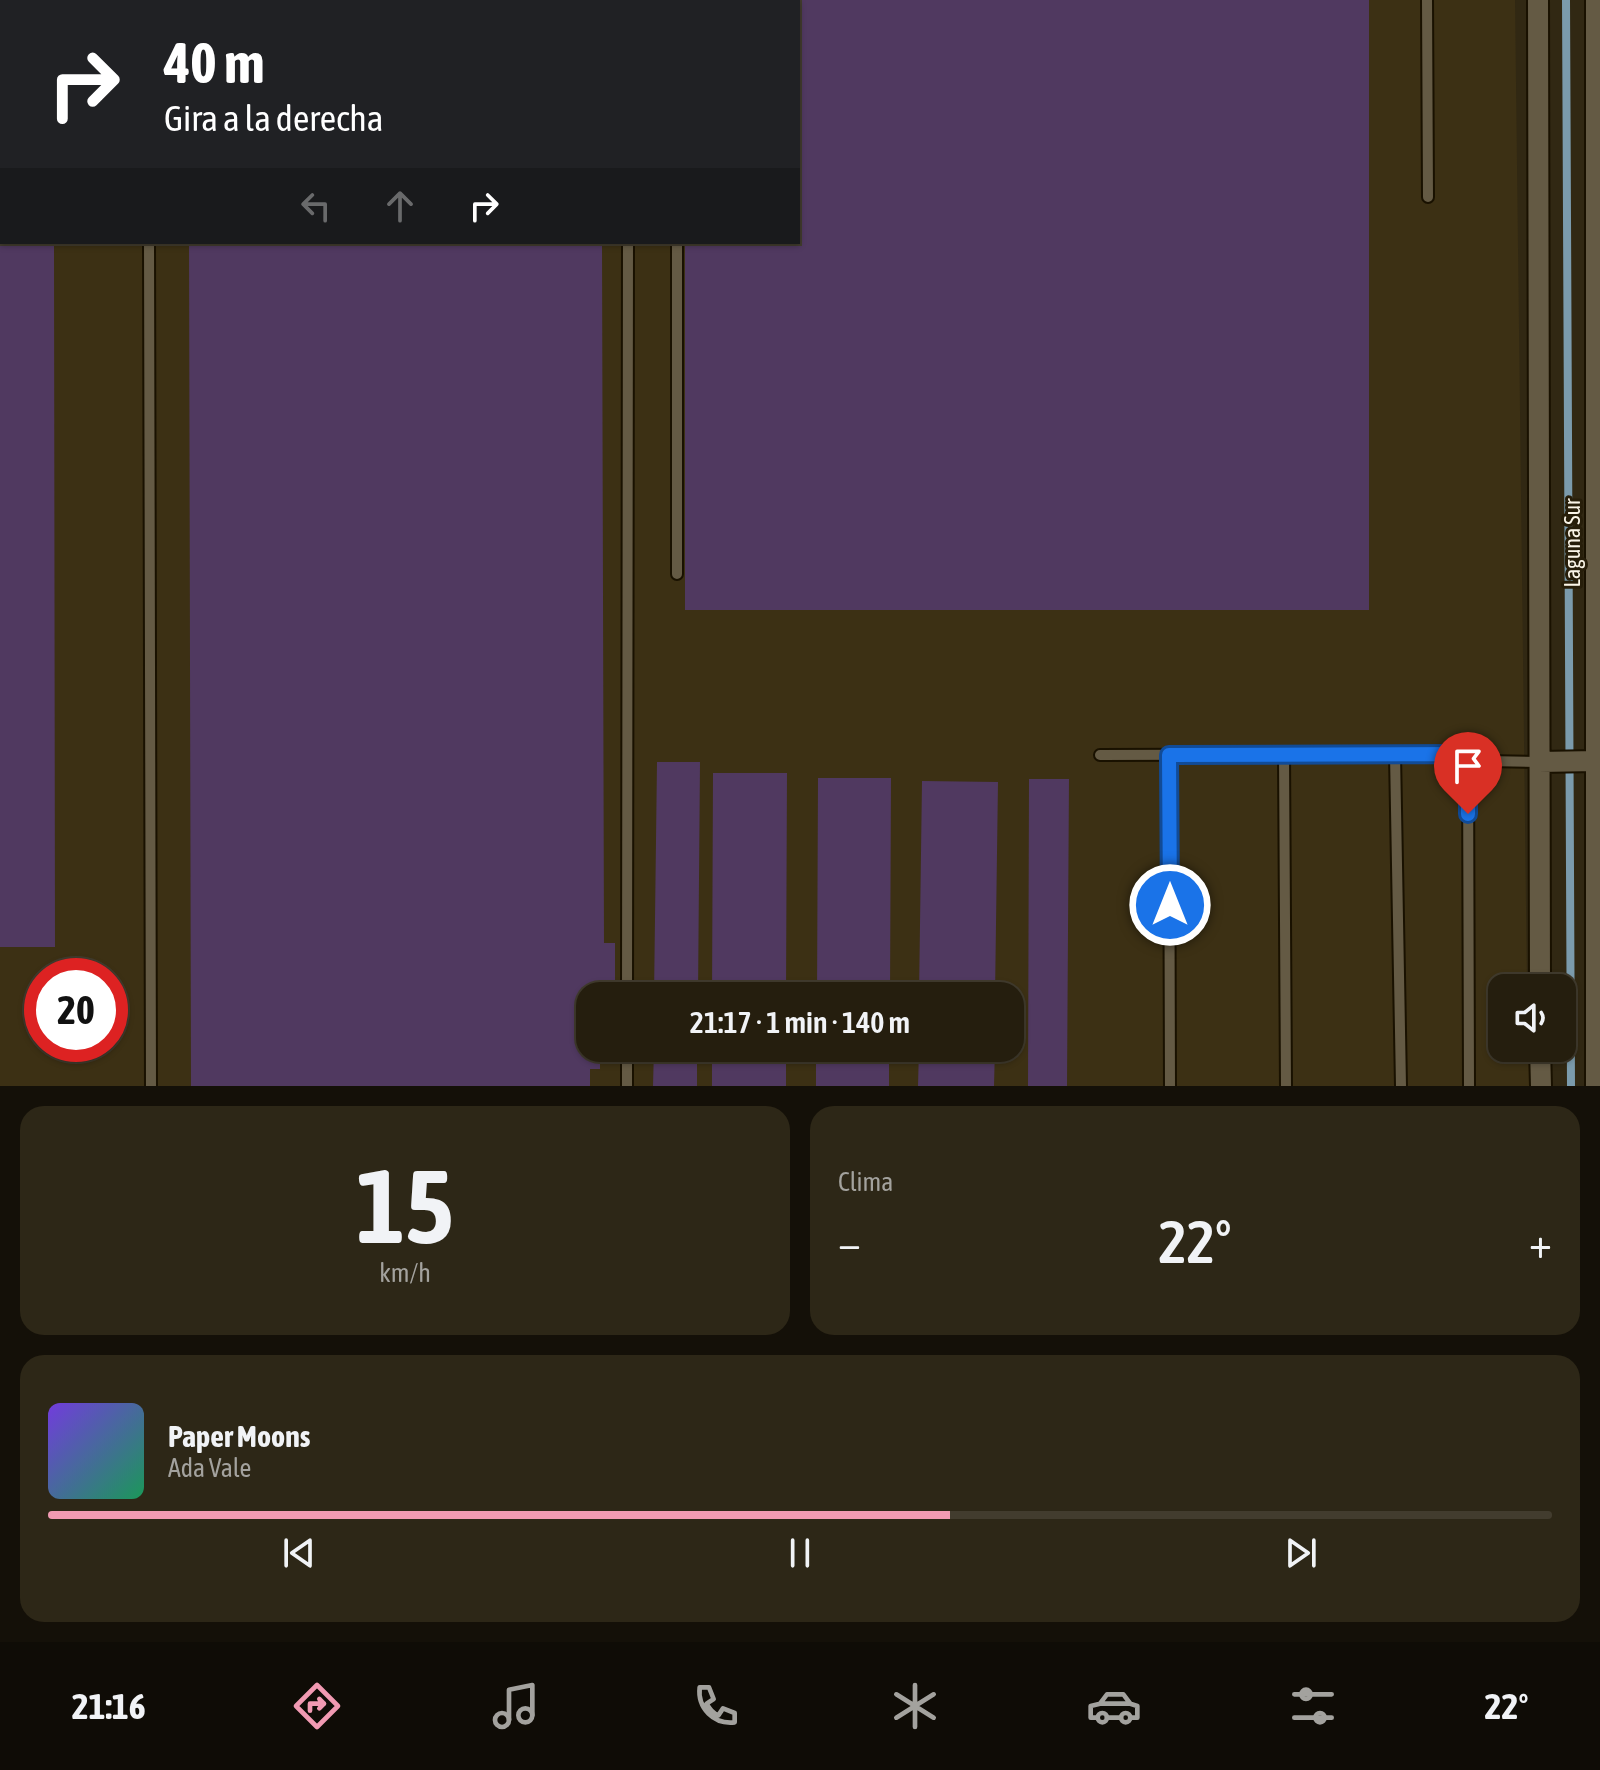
<!DOCTYPE html>
<html lang="es">
<meta charset="utf-8">
<style>
body{margin:0;font-family:"Asap Condensed",sans-serif;background:#2d2717;color:#f1f3f6;height:100vh;display:flex;flex-direction:column;font-size:30px;white-space:nowrap}
*{box-sizing:border-box;margin:0}
p{font-size:26px;color:#a3a29e}
.icon{flex:none;width:44px;height:44px;fill:none;stroke:currentColor;stroke-width:2;stroke-linecap:round;stroke-linejoin:round}
.map{position:relative;height:1086px;overflow:hidden}
.drawer{display:flex;flex-direction:column;gap:20px;padding:20px;background:#141008;flex:1}
.drawer>*{flex:none}
.hud{position:absolute;left:0px;top:0px;width:800px;height:244px;box-shadow:0 2px 6px #0004,0 0 0 2px #423c2e;background:#202124;color:#fff;overflow:hidden}
.fabs{position:absolute;left:1488px;top:974px;display:grid;gap:16px}
.fabs a{display:grid;place-items:center;width:88px;height:88px;border-radius:16px;background:#251e0e;box-shadow:0 2px 6px #0004,0 0 0 2px #423c2e;font-size:40px}
.speed{position:absolute;left:24px;top:958px;display:flex;gap:16px;font-size:40px;font-weight:700;text-align:center}
.speed>*{display:grid;place-content:center;width:104px;height:104px;border-radius:50%;background:#251e0e;box-shadow:0 2px 6px #0004,0 0 0 2px #423c2e;line-height:1}
.speed .limit{border:12px solid #d22;background:#fff;color:#111}
.pin{position:absolute;display:grid;place-items:center;width:68px;height:68px;color:#fff;margin:-82px -34px;border-radius:50% 50% 50% 0;rotate:-45deg;box-shadow:0 0 8px #0007}
.pin .icon{rotate:45deg}
.me{position:absolute;width:88px;margin:-44px;rotate:0deg;stroke-linejoin:round;filter:drop-shadow(0 0 6px #0008)}
.turn{display:flex;align-items:center;gap:28px;height:168px;padding:0 32px;font-size:36px}
.turn .icon{width:104px;height:104px;stroke-width:2.5}
.turn b{display:block;font-size:56px;line-height:68px}
.lanes{display:flex;align-items:center;height:76px;padding:0 32px;background:#0003;justify-content:center;gap:40px;direction:ltr}
.lanes .off{opacity:.35}
.big{font-size:60px;font-weight:600;line-height:1.1}
.drawer .card{flex:1;display:flex;flex-direction:column;justify-content:center;gap:12px;min-width:0;padding:0 28px;border-radius:24px;background:#2d2717}
.drawer .dial{align-items:center;gap:0}
.dial b{font-size:104px;line-height:1}
.song{display:flex;align-items:center;gap:24px}
.cover{width:96px;height:96px;border-radius:12px;background:linear-gradient(135deg,hsl(260 70% 55%),hsl(150 70% 35%))}
.played{height:8px;border-radius:4px;background:linear-gradient(90deg,#f19ab2 60%,#423c2e 60%)}
.keys{display:flex;justify-content:space-around;direction:ltr}
.heat{display:flex;justify-content:space-between;align-items:center;font-size:44px;direction:ltr}
.drawer .tiles{flex:1;display:grid;gap:20px;grid-template-columns:1fr 1fr}
.card:last-child{grid-column:span 2}
.trip{position:absolute;left:576px;top:982px;width:448px;height:80px;border-radius:24px;background:#251e0e;box-shadow:0 2px 6px #0004,0 0 0 2px #423c2e;font-weight:600;line-height:80px;text-align:center}
.tab-bar{display:flex;height:128px;justify-content:space-around;align-items:center;background:#0f0c06;color:#a3a29e}
.tab-bar .icon{width:56px;height:56px}
.tab-bar .active{color:#f19ab2}
.tab-bar b{font-size:36px;color:#f1f3f6}
.map>svg:first-child{display:block}
</style>
<div class="map">
<svg width="1600" height="1086" viewBox="0 0 1600 1086">
<rect width="100%" height="100%" fill="#312813"/>
<path fill="#3c3014" fill-rule="evenodd" d="M0 0H1515L1527 988H1502V1048H1529V1086H0ZM2 2H798V242H2ZM42 976H110V1044H42ZM590 996H1010V1048H590Z"/>
<g fill="none" stroke-linecap="round" stroke-linejoin="round">
<path stroke="#7b9bac" stroke-width="8" d="M1566 0 1571 1086"/>
</g>
<path fill="#503960" d="M798 0H1369V610H685V242H798Z
M0 242H54L55 947H0Z
M189 242H602L604 943H615V996H590V1048H600V1069H590V1086H191Z
M657 762H700L698 996H654Z
M713 773H787L786 996H712Z
M818 778H891L890 996H817Z
M1029 779H1069L1067 1086H1028Z
M922 781 998 782 995 996H919Z
M654 1048H697V1086H653Z
M712 1048H786V1086H712Z
M816 1048H889V1086H816Z
M919 1048H995L994 1086H918Z"/>
<g fill="none" stroke-linecap="round" stroke-linejoin="round">
<g stroke="#191100" stroke-width="14">
<path id="service" d="M148 0V2
M1427 0 1428 197
M629 2V0
M678 2V0
M149 242 151 1086
M677 574V242
M1284 754 1286 1086
M1395 754 1401 1086
M1468 754 1469 1086
M1100 755 1468 754 1486 761 1539 762
M1169 755 1170 1086
M627 996 628 242
M627 1086V1048"/>
</g>
<g stroke="#191100" stroke-width="24">
<path id="minor" d="M1538 0 1540 988
M1539 762 1596 761
M1540 1048 1541 1086
M1596 1086V0"/>
</g>
<use href="#service" stroke="#645a44" stroke-width="10"/>
<use href="#minor" stroke="#645a44" stroke-width="20"/>
</g>
<g fill="none" stroke-linecap="round" stroke-linejoin="round">
<g stroke="#114b97" stroke-width="20">
<path id="route" d="M1170 905 1169 755 1468 754V814"/>
</g>
<use href="#route" stroke="#1a73e8" stroke-width="14"/>
</g>
<g text-anchor="middle" stroke-width="6" stroke-linejoin="round" paint-order="stroke">
<g font-size="22" fill="#faf5e8" stroke="#271e0a">
<text transform="translate(1572 543) rotate(-90)" y="8">Laguna Sur</text>
</g>
</g>
</svg>
<div class="fabs">
<a><svg class="icon" aria-label="sound" viewBox="0 0 24 24"><path d="M4 9h4l5-4v14l-5-4H4zM17 9q2 3 0 6"/></svg></a>
</div>
<div class="speed"><div class="limit">20</div></div>
<div class="pin" style="left:1468px;top:814px;background:#d93025"><svg class="icon" aria-label="arrive" viewBox="0 0 24 24"><path d="M6 21V4h12l-3 4 3 4H6"/></svg></div>
<svg class="me" style="left:1170px;top:905px" viewBox="-20 -20 40 40"><circle r="17" fill="#1a73e8" stroke="#fff" stroke-width="3"/><path d="M0-11L8 9 0 5-8 9z" fill="#fff"/></svg>
<div class="trip">21:17 · 1 min · 140 m</div>
<div class="hud">
<div class="turn"><svg class="icon" aria-label="right" viewBox="0 0 24 24"><path d="M7 20v-9h11M14 6l5 5-5 5"/></svg><div><b>40 m</b>Gira a la derecha</div></div>
<div class="lanes"><svg class="icon off" aria-label="left" viewBox="0 0 24 24"><path d="M17 20v-9H6M10 6l-5 5 5 5"/></svg><svg class="icon off" aria-label="ahead" viewBox="0 0 24 24"><path d="M12 20V5M6 11l6-6 6 6"/></svg><svg class="icon" aria-label="right" viewBox="0 0 24 24"><path d="M7 20v-9h11M14 6l5 5-5 5"/></svg></div>
</div>
</div>
<section class="drawer">
<div class="tiles">
<div class="card dial"><b>15</b><p>km/h</p></div>
<div class="card"><p>Clima</p>
<div class="heat"><a>−</a><b class="big">22°</b><a>+</a></div>
</div>
<div class="card">
<div class="song"><i class="cover"></i><div><b>Paper Moons</b><p>Ada Vale</p></div></div>
<div class="played"></div>
<div class="keys"><svg class="icon" aria-label="previous" viewBox="0 0 24 24"><path d="M18 5L8 12l10 7zM5 5v14"/></svg><svg class="icon" aria-label="pause" viewBox="0 0 24 24"><path d="M8 5v14M16 5v14"/></svg><svg class="icon" aria-label="next" viewBox="0 0 24 24"><path d="M6 5l10 7-10 7zM19 5v14"/></svg></div>
</div>
</div>
</section>
<nav class="tab-bar">
<b>21:16</b>
<svg class="icon active" aria-label="directions" viewBox="0 0 24 24"><path d="M12 3l9 9-9 9-9-9zM9 14v-3h6M13 9l2 2-2 2"/></svg>
<svg class="icon" aria-label="music" viewBox="0 0 24 24"><path d="M9 18V5l10-2v13"/><circle cx="6" cy="18" r="3"/><circle cx="16" cy="16" r="3"/></svg>
<svg class="icon" aria-label="phone" viewBox="0 0 24 24"><path d="M5 4h4l2 5-3 2q2 4 5 5l2-3 5 2v4C11 20 4 13 5 4z"/></svg>
<svg class="icon" aria-label="climate" viewBox="0 0 24 24"><path d="M12 3v18M4 7l16 10M4 17L20 7"/></svg>
<svg class="icon" aria-label="car" viewBox="0 0 24 24"><path d="M5 17H2v-5l4-1 3-4h7l3 4 3 1v5h-3M9 17h6M6 11h13"/><circle cx="7" cy="17" r="2"/><circle cx="17" cy="17" r="2"/></svg>
<svg class="icon" aria-label="filters" viewBox="0 0 24 24"><path d="M4 7h16M4 17h16"/><circle cx="9" cy="7" r="2"/><circle cx="15" cy="17" r="2"/></svg>
<b>22°</b>
</nav>
